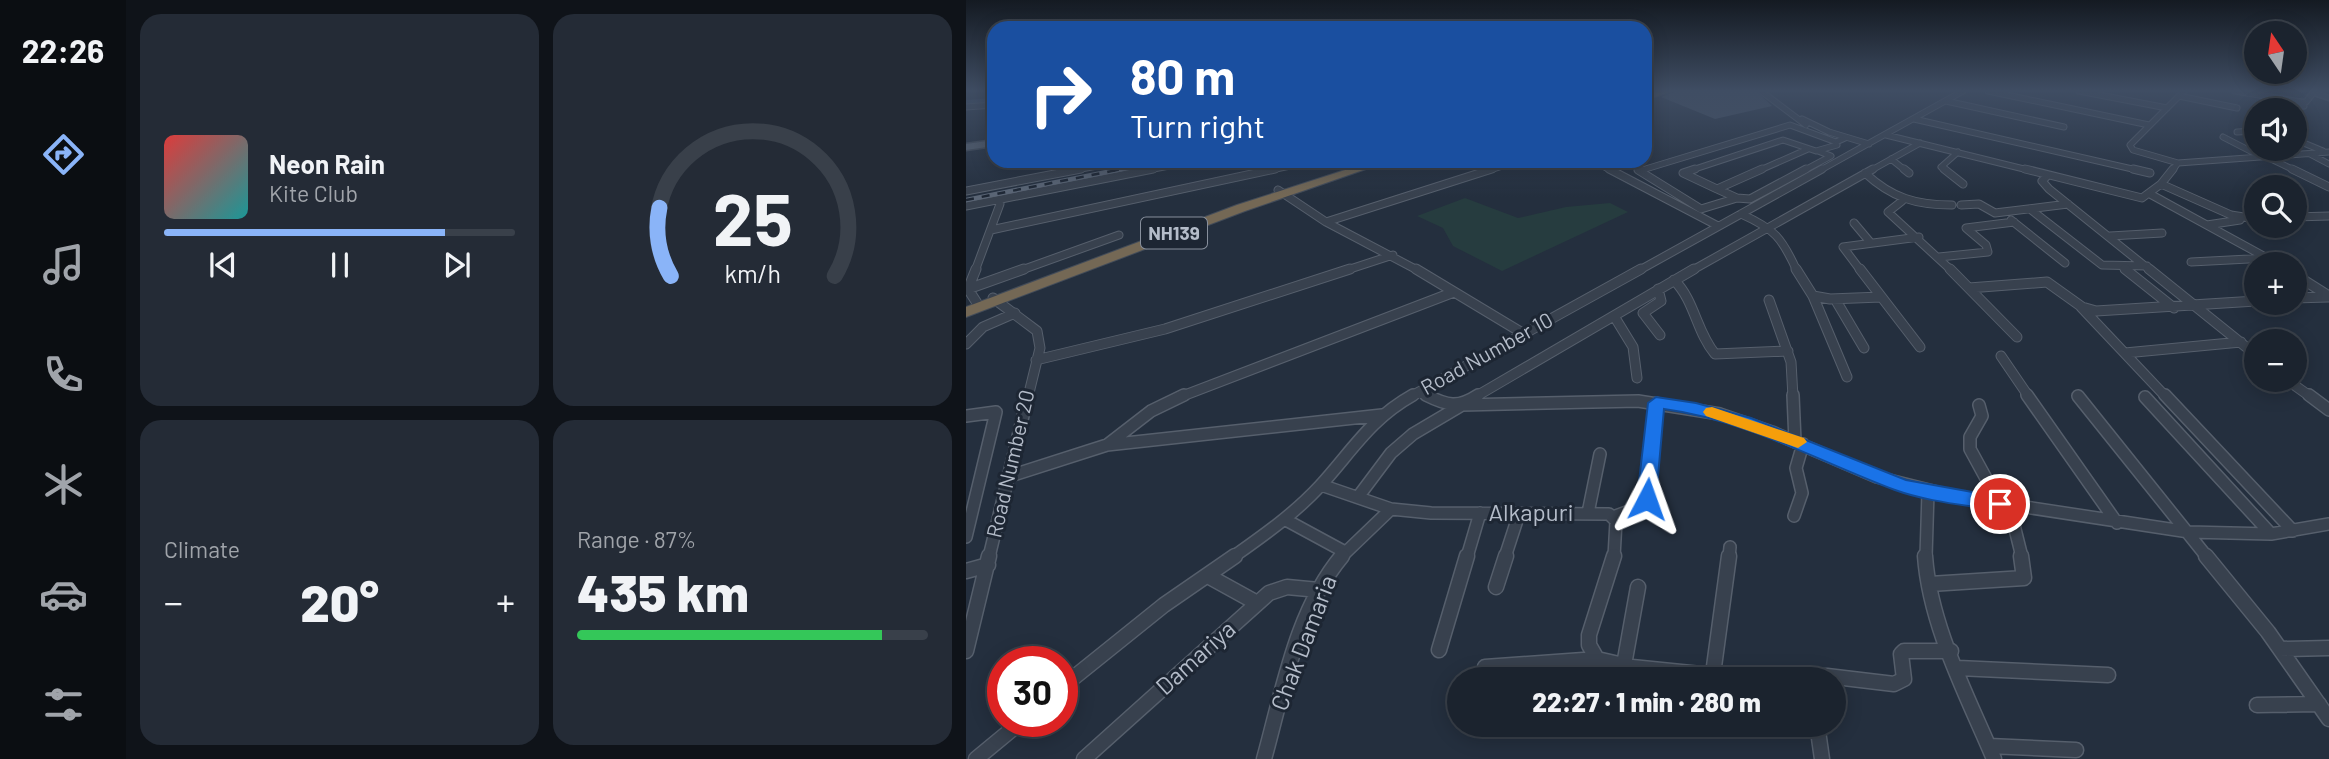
<!DOCTYPE html>
<meta charset="utf-8">
<style>
body{margin:0;font-family:Barlow,sans-serif;background:#242b36;color:#f1f3f6;height:100vh;display:flex;flex-direction:column;font-size:26px;white-space:nowrap}
*{box-sizing:border-box;margin:0}
p{font-size:23px;color:#a0a4aa}
.icon{flex:none;width:38px;height:38px;fill:none;stroke:currentColor;stroke-width:2;stroke-linecap:round;stroke-linejoin:round}
.map{position:relative;flex:1;overflow:hidden}
.panel{display:flex;flex-direction:column;gap:14px;padding:14px;background:#0f1319;width:840px}
.panel>*{flex:none}
.hud{position:absolute;left:21px;top:21px;width:665px;height:147px;border-radius:21px;box-shadow:0 4px 18px #0003,0 0 0 2px #39404a;background:#1a4fa0;color:#fff;overflow:hidden}
.needle{width:46px;rotate:347deg}
.controls{position:absolute;left:1278px;top:21px;display:grid;gap:14px}
.controls a{display:grid;place-items:center;width:63px;height:63px;border-radius:50%;background:#1b232e;box-shadow:0 4px 18px #0003,0 0 0 2px #39404a;font-size:35px}
.speed{position:absolute;left:21px;top:646px;display:flex;gap:14px;font-size:35px;font-weight:700;text-align:center}
.speed>*{display:grid;place-content:center;width:91px;height:91px;border-radius:50%;background:#1b232e;box-shadow:0 4px 18px #0003,0 0 0 2px #39404a;line-height:1}
.speed .limit{border:10px solid #d22;background:#fff;color:#111}
.pin{position:absolute;display:grid;place-items:center;width:60px;height:60px;color:#fff;margin:-30px;border:4px solid #fff;border-radius:50%;box-shadow:0 2px 7px #0007}
.me{position:absolute;width:77px;margin:-38px;rotate:4deg;stroke-linejoin:round;filter:drop-shadow(0 0 5px #0008)}
.turn{display:flex;align-items:center;gap:24px;height:147px;padding:0 28px;font-size:32px}
.turn .icon{width:91px;height:91px;stroke-width:2.5}
.turn b{display:block;font-size:49px;line-height:60px}
.big{font-size:52px;font-weight:800;line-height:1.1}
.panel .card{flex:1;display:flex;flex-direction:column;justify-content:center;gap:10px;min-width:0;padding:0 24px;border-radius:21px;background:#242b36}
.panel .dial{align-items:center;gap:0}
.dial svg{height:182px;overflow:visible;fill:none;stroke:#39404a;stroke-width:7;stroke-linecap:round;text-anchor:middle}
.dial text{fill:#f1f3f6;stroke:none}
.song{display:flex;align-items:center;gap:21px}
.cover{width:84px;height:84px;border-radius:10px;background:linear-gradient(135deg,hsl(0 70% 55%),hsl(180 70% 35%))}
.played{height:7px;border-radius:4px;background:linear-gradient(90deg,#8ab4f8 80%,#39404a 80%)}
.keys{display:flex;justify-content:space-around;direction:ltr}
.heat{display:flex;justify-content:space-between;align-items:center;font-size:38px;direction:ltr}
.charge{height:10px;border-radius:5px;background:linear-gradient(90deg,#34c759 87%,#39404a 0)}
.panel .tiles{flex:1;display:grid;gap:14px;grid-template-columns:repeat(2,1fr)}
.trip{position:absolute;left:481px;top:667px;width:399px;height:70px;border-radius:35px;background:#1b232e;box-shadow:0 4px 18px #0003,0 0 0 2px #39404a;font-weight:800;line-height:70px;text-align:center}
main{display:flex;flex:1;min-height:0}
.dock{display:flex;flex-direction:column;width:126px;justify-content:space-around;align-items:center;background:#0b0e12;color:#a0a4aa}
.dock .icon{width:49px;height:49px}
.dock .active{color:#8ab4f8}
.dock b{font-size:32px;color:#f1f3f6}
.map>svg:first-child{display:block}
</style>
<main>
<nav class="dock">
<b>22:26</b>
<svg class="icon active" aria-label="directions" viewBox="0 0 24 24"><path d="M12 3l9 9-9 9-9-9zM9 14v-3h6M13 9l2 2-2 2"/></svg>
<svg class="icon" aria-label="music" viewBox="0 0 24 24"><path d="M9 18V5l10-2v13"/><circle cx="6" cy="18" r="3"/><circle cx="16" cy="16" r="3"/></svg>
<svg class="icon" aria-label="phone" viewBox="0 0 24 24"><path d="M5 4h4l2 5-3 2q2 4 5 5l2-3 5 2v4C11 20 4 13 5 4z"/></svg>
<svg class="icon" aria-label="climate" viewBox="0 0 24 24"><path d="M12 3v18M4 7l16 10M4 17L20 7"/></svg>
<svg class="icon" aria-label="car" viewBox="0 0 24 24"><path d="M5 17H2v-5l4-1 3-4h7l3 4 3 1v5h-3M9 17h6M6 11h13"/><circle cx="7" cy="17" r="2"/><circle cx="17" cy="17" r="2"/></svg>
<svg class="icon" aria-label="filters" viewBox="0 0 24 24"><path d="M4 7h16M4 17h16"/><circle cx="9" cy="7" r="2"/><circle cx="15" cy="17" r="2"/></svg>
</nav>
<section class="panel">
<div class="tiles">
<div class="card">
<div class="song"><i class="cover"></i><div><b>Neon Rain</b><p>Kite Club</p></div></div>
<div class="played"></div>
<div class="keys"><svg class="icon" aria-label="previous" viewBox="0 0 24 24"><path d="M18 5L8 12l10 7zM5 5v14"/></svg><svg class="icon" aria-label="pause" viewBox="0 0 24 24"><path d="M8 5v14M16 5v14"/></svg><svg class="icon" aria-label="next" viewBox="0 0 24 24"><path d="M6 5l10 7-10 7zM19 5v14"/></svg></div>
</div>
<div class="card dial"><svg viewBox="0 0 100 80">
<path d="M14 69A42 42 0 1 1 86 69"/>
<path d="M14 69A42 42 0 0 1 9 39" stroke="#8ab4f8"/>
<text x="50" y="56" font-size="32" font-weight="700">25</text>
<text x="50" y="72" font-size="11">km/h</text>
</svg></div>
<div class="card"><p>Climate</p>
<div class="heat"><a>−</a><b class="big">20°</b><a>+</a></div>
</div>
<div class="card"><p>Range · 87%</p><b class="big">435 km</b><div class="charge"></div></div>
</div>
</section>
<div class="map">
<svg width="1363" height="759" viewBox="0 0 1363 759">
<rect width="100%" height="100%" fill="#242f3e"/>
<path fill="#263c3f" d="M499 198 552 218 600 207 644 203 662 212 536 271 487 246 477 228 451 216Z"/>
<g fill="none" stroke-linecap="round" stroke-linejoin="round">
<path stroke="#394c67" stroke-width="6" d="M0 103 28 101"/>
</g>
<path fill="#455162" d="M710 91H790L806 106 749 119 695 97Z"/>
<g fill="none" stroke-linecap="round" stroke-linejoin="round">
<g stroke="#565f6c" stroke-width="7">
<path id="street-far4" d="M795 91 840 125
M1022 91 1183 125
M1113 91 1201 108
M1269 91 1335 102H1340L1347 93
M1213 96 1271 108
M980 101 1098 127
M0 107 28 105
M1304 109 1338 106
M836 119 863 132 903 144
M948 119 1175 171
M1271 132 1290 131
M920 135 1066 171
M1257 137 1294 156
M1328 139 1357 151
M1344 154 1363 164
M1301 157 1330 171
M925 159 940 171
M627 161 646 171
M1212 163 1363 152
M105 171 157 161
M178 171 228 161
M301 171 347 161
M521 171 552 161
M673 171 824 125 870 142
M723 171 817 140 850 151 871 145 870 142 879 138
M792 171 842 149
M837 171 865 156 852 151
M853 171 997 91
M904 171 954 143
M980 171 975 167 992 152
M1206 171 1212 163 1167 150 1164 145 1218 91"/>
</g>
<g stroke="#565f6c" stroke-width="9">
<path id="street-far3" d="M643 169 752 226
M675 169 672 170 735 209 771 198 751 189
M729 169 717 173 751 189 796 169
M938 169 943 173
M978 169 997 184
M1059 169 1176 198 1195 184 1207 169
M1167 169 1184 173
M1326 169 1363 187
M899 173C926 198 950 205 986 205
M1082 175 1076 181 1083 189 1185 271
M1195 184 1265 215 1290 219
M312 190 360 222 453 271
M0 191 115 169
M1184 194 1312 264
M771 198 784 199 840 169
M936 201 922 212 986 271
M995 205 1013 204 1029 213 1102 204
M0 206 187 169
M1064 209 1136 265 1181 266
M775 214C809 229 816 238 831 271
M1328 217 1363 216
M1045 220 1099 263
M360 222 526 169
M888 223 904 242
M1241 225 1274 220
M25 230 309 169
M1144 236 1196 233
M973 257 1022 252 1020 245 1000 228 1048 222
M1225 262 1302 258
M1157 267 1162 271
M9 271 34 204
M53 271 153 235
M378 271 427 255
M672 271 856 169
M725 271 907 169
M895 271 877 247 953 237"/>
</g>
<g stroke="#565f6c" stroke-width="11">
<path id="street-far2" d="M10 269 2 289 11 303
M450 269 558 334
M830 269 847 296 864 299 915 297
M894 269 954 347
M984 269 1051 337
M1159 269 1208 308
M1183 269 1290 355
M1328 274 1363 296
M708 280C729 301 730 331 749 354L822 351
M1003 288 1081 282 1116 307 1130 311 1290 301
M2 289 58 269
M692 289 695 301 677 313 694 335
M847 296 881 377
M27 298 71 331 74 348 62 397
M1328 298 1362 297
M869 299 898 348
M803 300 825 362 827 397
M1115 307 1200 397
M648 316 667 347 671 378
M0 344 17 327 49 313
M1159 353 1275 342
M1035 356 1063 397
M70 360 199 329 384 269
M1321 380 1345 397
M453 392 464 397
M214 397 488 292
M444 397 675 269
M509 397 728 269"/>
</g>
<g stroke="#565f6c" stroke-width="14">
<path id="street-far1" d="M460 395C482 406 492 408 512 395
M827 395 829 441
M1061 395 1151 523
M1199 395 1327 531
M1343 395 1363 410
M1112 396 1241 557
M1179 397 1305 534
M1013 405 1016 416 1004 437V449L1034 504
M0 416 30 412 0 537
M141 445 185 411 218 395
M41 477 141 445 416 415
M355 485 425 509 465 513 643 514 650 521 648 557
M392 497 425 453 447 434 496 405 672 401 754 414 806 432 911 477 987 496 1223 532 1305 534 1363 524
M1043 505 1056 557
M622 513 634 454
M828 516 836 493 830 468 837 444
M647 517 679 505 690 403
M320 520 379 552
M23 557 62 395
M267 557C298 535 328 514 354 486 386 451 404 419 447 395
M375 557 425 509
M501 557 514 513
M539 557 553 514
M763 557 764 547
M960 557 962 492"/>
</g>
<g stroke="#565f6c" stroke-width="17">
<path id="street" d="M648 556 623 635V645L631 659 666 667 784 679
M959 556C964 626 1001 695 1028 759
M1240 556 1302 632 1363 719
M0 571 22 565
M242 576 291 603
M964 584 1058 578 1055 556
M530 587 540 556
M1314 649 1363 648
M473 650 501 556
M0 651 23 556
M658 665 672 587
M519 667 631 659
M992 668 1142 675
M747 674 763 556
M803 679 861 676 928 684 938 679 935 654 938 651H985
M96 687 198 605 269 556
M1291 705 1353 704
M851 724 856 759
M1023 746 1110 750
M10 759 56 721
M118 759 303 593 321 587 353 590
M298 759C317 691 330 611 376 556"/>
</g>
<g stroke="#565f6c" stroke-width="3">
<path id="secondary" d="M1345 91H1351L1363 96V100L1345 94Z"/>
</g>
<g stroke="#414a57" stroke-width="3">
<path id="primary" d="M28 140V146L0 150V144Z"/>
</g>
<g stroke="#434c59" stroke-width="2">
<path id="highway" d="M692 91H707L679 100V94Z
M407 161H423L279 211 0 317V307L271 205Z"/>
</g>
<use href="#street-far4" stroke="#38414e" stroke-width="5"/>
<use href="#street-far3" stroke="#38414e" stroke-width="7"/>
<use href="#street-far2" stroke="#38414e" stroke-width="9"/>
<use href="#street-far1" stroke="#38414e" stroke-width="11"/>
<use href="#street" stroke="#38414e" stroke-width="14"/>
<use href="#secondary" fill="#465061" fill-rule="evenodd"/>
<use href="#primary" fill="#56606e" fill-rule="evenodd"/>
<use href="#highway" fill="#746855" fill-rule="evenodd"/>
<g stroke="#5a6575" stroke-width="3.5">
<path id="rail-far1" d="M147 171 197 161"/>
</g>
<g stroke="#5a6575" stroke-width="4.5">
<path id="rail" d="M0 200 156 169"/>
</g>
<use href="#rail-far1" stroke="#1d2633" stroke-width="2" stroke-dasharray="6" stroke-linecap="butt"/>
<use href="#rail" stroke="#1d2633" stroke-width="2.5" stroke-dasharray="8" stroke-linecap="butt"/>
</g>
<linearGradient id="sky" x2="0" y2="1"><stop stop-color="#141a22"/><stop offset="0.46" stop-color="#3f4d63"/><stop offset="1" stop-color="#3f4d63" stop-opacity="0"/></linearGradient>
<rect width="1363" height="197" fill="url(#sky)"/>
<path fill="#1a73e8" stroke="#114b97" stroke-width="2" d="M690 397 730 403 785 418 940 480 1034 497 1044 504 1034 511C1000 505 962 502 929 490 852 461 780 420 698 409L690 499 681 506 671 499 682 403Z"/>
<path fill="#f59e0b" d="M746 407 838 438 841 442 832 448 740 416 737 412 740 408Z"/>
<g text-anchor="middle" stroke-width="6" stroke-linejoin="round" paint-order="stroke">
<rect fill="#1d2633" stroke="#878f9c" stroke-width="2" x="175" y="217.5" width="66" height="31" rx="5"/>
<g font-size="19" font-weight="bold" fill="#b4bcc9">
<text x="208" y="240">NH139</text>
</g>
<g font-size="21" fill="#b4bcc9" stroke="#1d2633">
<text transform="translate(521 354) rotate(-29)" y="7">Road Number 10</text>
<text transform="translate(45 464) rotate(-77)" y="7">Road Number 20</text>
</g>
<g font-size="24" fill="#b4bcc9" stroke="#1d2633">
<text x="565" y="521">Alkapuri</text>
<text transform="translate(338 643) rotate(-69)" y="8">Chak Damaria</text>
<text transform="translate(230 658) rotate(-42)" y="8">Damariya</text>
</g>
</g>
</svg>
<div class="controls">
<a><svg class="needle" viewBox="-14 -14 28 28"><path d="M0-13l5 13h-10z" fill="#e53935"/><path d="M0 13l5-13h-10z" fill="#a0a4aa"/></svg></a>
<a><svg class="icon" aria-label="sound" viewBox="0 0 24 24"><path d="M4 9h4l5-4v14l-5-4H4zM17 9q2 3 0 6"/></svg></a>
<a><svg class="icon" aria-label="search" viewBox="0 0 24 24"><circle cx="10" cy="10" r="6"/><path d="M15 15l6 6"/></svg></a>
<a>+</a>
<a>−</a>
</div>
<div class="speed"><div class="limit">30</div></div>
<div class="pin" style="left:1034px;top:504px;background:#d93025"><svg class="icon" aria-label="arrive" viewBox="0 0 24 24"><path d="M6 21V4h12l-3 4 3 4H6"/></svg></div>
<svg class="me" style="left:681px;top:499px" viewBox="-20 -20 40 40"><path d="M0-17L14 15 0 8-14 15z" fill="#1a73e8" stroke="#fff" stroke-width="4"/></svg>
<div class="trip">22:27 · 1 min · 280 m</div>
<div class="hud">
<div class="turn"><svg class="icon" aria-label="right" viewBox="0 0 24 24"><path d="M7 20v-9h11M14 6l5 5-5 5"/></svg><div><b>80 m</b>Turn right</div></div>
</div>
</div>
</main>
